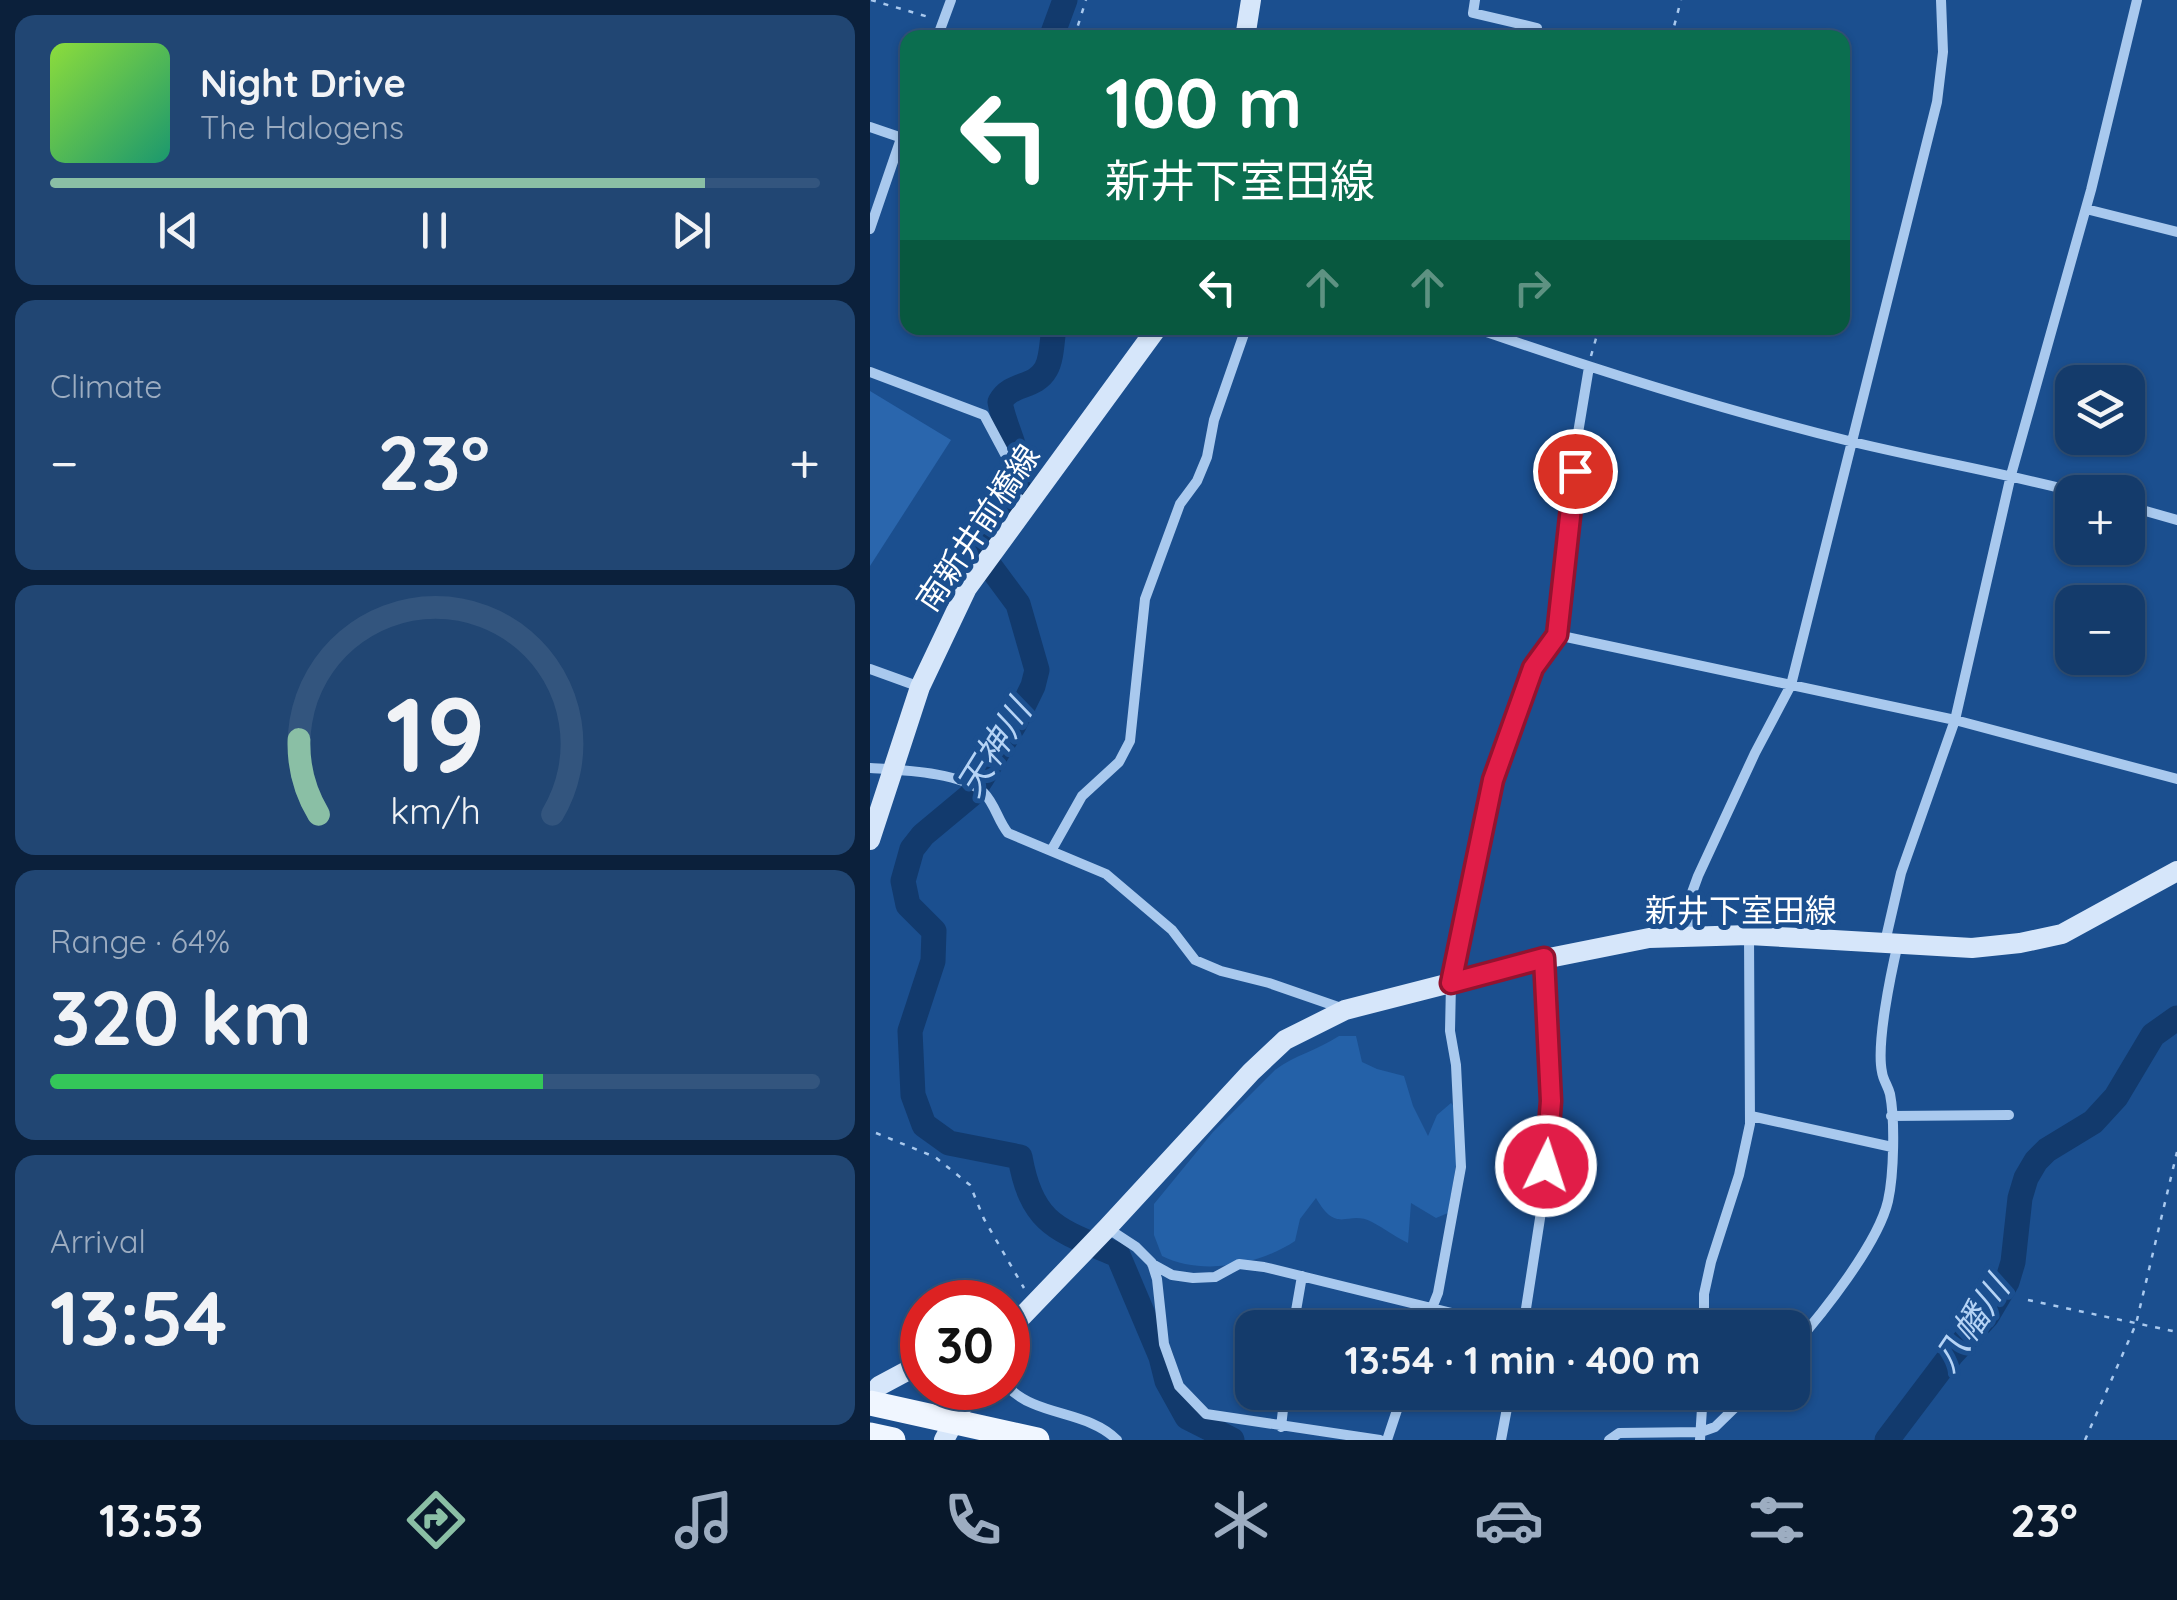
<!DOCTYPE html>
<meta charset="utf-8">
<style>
body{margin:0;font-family:Quicksand,"Noto Sans JP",sans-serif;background:#214673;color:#f1f3f6;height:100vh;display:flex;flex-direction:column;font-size:38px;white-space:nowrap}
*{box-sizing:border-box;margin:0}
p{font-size:32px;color:#9dadc1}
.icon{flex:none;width:55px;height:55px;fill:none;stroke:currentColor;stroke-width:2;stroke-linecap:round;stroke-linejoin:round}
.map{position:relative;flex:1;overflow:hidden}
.drawer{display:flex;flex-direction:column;gap:15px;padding:15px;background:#0b203b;width:870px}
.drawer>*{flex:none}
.top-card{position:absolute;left:30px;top:30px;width:950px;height:305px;border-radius:20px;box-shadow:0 2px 8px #0004,0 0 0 2px #33557e;background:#0b6e4f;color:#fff;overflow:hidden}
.controls{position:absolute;left:1185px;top:365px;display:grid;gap:20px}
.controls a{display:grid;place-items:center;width:90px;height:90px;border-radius:20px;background:#143b6b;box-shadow:0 2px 8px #0004,0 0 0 2px #33557e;font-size:50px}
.speed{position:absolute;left:30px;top:1280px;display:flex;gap:20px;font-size:50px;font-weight:700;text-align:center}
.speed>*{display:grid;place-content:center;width:130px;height:130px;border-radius:50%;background:#143b6b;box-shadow:0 2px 8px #0004,0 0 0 2px #33557e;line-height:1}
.speed .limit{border:15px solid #d22;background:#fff;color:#111}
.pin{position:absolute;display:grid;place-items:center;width:85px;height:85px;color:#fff;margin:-42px;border:5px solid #fff;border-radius:50%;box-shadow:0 2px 10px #0007}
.me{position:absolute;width:110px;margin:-55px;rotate:4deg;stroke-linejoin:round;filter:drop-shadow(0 0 8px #0008)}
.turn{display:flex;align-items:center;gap:35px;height:210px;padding:0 40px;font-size:45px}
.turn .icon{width:130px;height:130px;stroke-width:2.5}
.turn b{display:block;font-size:70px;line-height:85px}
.lanes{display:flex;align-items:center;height:95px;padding:0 40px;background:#0003;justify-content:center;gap:50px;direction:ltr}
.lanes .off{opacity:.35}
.big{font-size:75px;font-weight:800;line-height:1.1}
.drawer .widget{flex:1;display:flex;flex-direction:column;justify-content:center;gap:15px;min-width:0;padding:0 35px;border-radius:20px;background:#214673}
.drawer .dial{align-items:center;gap:0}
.dial svg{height:260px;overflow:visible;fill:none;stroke:#33557e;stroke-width:7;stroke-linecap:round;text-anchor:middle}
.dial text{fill:#f1f3f6;stroke:none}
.song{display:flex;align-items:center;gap:30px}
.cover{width:120px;height:120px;border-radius:15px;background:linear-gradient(135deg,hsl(90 70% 55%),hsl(160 70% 35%))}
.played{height:10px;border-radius:5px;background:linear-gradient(90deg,#8abfa5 85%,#33557e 85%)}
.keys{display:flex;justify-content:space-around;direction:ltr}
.heat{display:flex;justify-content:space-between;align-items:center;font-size:55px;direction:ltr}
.charge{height:15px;border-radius:8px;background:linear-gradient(90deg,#34c759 64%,#33557e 0)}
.trip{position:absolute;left:365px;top:1310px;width:575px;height:100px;border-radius:20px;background:#143b6b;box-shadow:0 2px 8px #0004,0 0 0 2px #33557e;font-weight:800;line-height:100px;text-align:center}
.dock{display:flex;height:160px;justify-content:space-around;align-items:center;background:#08182b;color:#9dadc1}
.dock .icon{width:70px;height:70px}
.dock .current{color:#8abfa5}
.dock b{font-size:45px;color:#f1f3f6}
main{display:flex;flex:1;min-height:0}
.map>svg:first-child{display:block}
</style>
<main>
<section class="drawer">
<div class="widget">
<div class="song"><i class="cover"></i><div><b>Night Drive</b><p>The Halogens</p></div></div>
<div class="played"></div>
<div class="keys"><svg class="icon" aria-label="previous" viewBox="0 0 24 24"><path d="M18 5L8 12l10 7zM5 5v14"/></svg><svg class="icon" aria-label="pause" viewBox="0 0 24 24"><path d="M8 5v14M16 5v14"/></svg><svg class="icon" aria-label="next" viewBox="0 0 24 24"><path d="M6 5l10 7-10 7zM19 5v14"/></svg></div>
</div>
<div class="widget"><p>Climate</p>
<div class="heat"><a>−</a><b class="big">23°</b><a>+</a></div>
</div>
<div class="widget dial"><svg viewBox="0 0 100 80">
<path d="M14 69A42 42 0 1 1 86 69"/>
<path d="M14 69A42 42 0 0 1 8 46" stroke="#8abfa5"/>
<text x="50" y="56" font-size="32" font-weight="700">19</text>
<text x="50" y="72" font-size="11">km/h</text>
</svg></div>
<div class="widget"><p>Range · 64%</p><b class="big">320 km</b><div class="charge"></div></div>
<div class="widget"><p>Arrival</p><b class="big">13:54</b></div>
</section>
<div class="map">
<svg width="1307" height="1440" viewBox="0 0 1307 1440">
<rect width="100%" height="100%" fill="#1b4f8f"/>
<path fill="#2461a8" d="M469 1036H486L492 1062 507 1069 534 1076 543 1106 558 1136 567 1115 581 1103 589 1113 588 1153 578 1213 566 1218 541 1203 538 1243C525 1237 514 1228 502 1222 477 1209 468 1236 446 1198L430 1219 425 1241C389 1265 332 1276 292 1256L284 1235V1204L343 1132 405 1070C425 1055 448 1050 469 1036Z"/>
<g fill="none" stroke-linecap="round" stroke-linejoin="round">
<path stroke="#123a6d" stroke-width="25" d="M181 38 195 0
M184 328C182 339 182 359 176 369 165 389 141 382 130 402 135 431 154 457 147 486L108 550 148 604 167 670 163 686 144 725 112 778 101 795 53 835 42 849 33 881 38 905 64 931 63 961 40 1031 43 1095 54 1125 79 1143 150 1157C162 1226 189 1230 248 1255L291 1357 297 1381 317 1417 362 1440
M1017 1440 1082 1354 1117 1316 1137 1282 1143 1262 1150 1198 1156 1178 1166 1161 1177 1150 1223 1122 1246 1097 1283 1035 1307 1018"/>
</g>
<path fill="#2a66ad" d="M0 391 81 440 0 566Z"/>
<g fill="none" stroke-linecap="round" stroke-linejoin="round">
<path stroke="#a9c9ee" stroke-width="2.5" stroke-dasharray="5 8" stroke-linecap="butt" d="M1 0 62 18
M395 32 418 38
M204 38 216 0
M801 38 811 0
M721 356 729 328
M6 1133 65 1157 100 1185 114 1219 154 1288
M1158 1300 1307 1332
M1215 1440 1266 1324 1307 1152"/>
<path stroke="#a9c9ee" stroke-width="10" d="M605 0 603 13 667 28 664 38
M67 38 81 0
M0 127 38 140
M1216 209 1307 232
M0 229 38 118
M605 328C729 371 856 411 983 442 1058 460 1132 473 1206 492
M0 372 114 415 137 458 134 491 157 503
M1258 506 1307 520
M687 635 1085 720 1307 779
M0 669 50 687
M0 768C29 770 93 772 114 793 125 804 128 821 138 833L236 874 302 930 325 960 351 971 399 983 474 1009
M181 851 212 796 249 762 260 741 275 599 310 504 327 481 337 457 344 420 376 328
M819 936 820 898 828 876 885 753 921 685 1067 102 1073 52 1071 0
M1015 942 1031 873 1085 720 1141 475 1221 190 1267 0
M881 1116 1022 1147
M1021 1116 1139 1115
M237 1228 266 1247 282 1263 287 1279 294 1344 309 1386 336 1414 510 1440
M282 1264 302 1275 323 1278 345 1277 369 1264 394 1267 643 1328
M423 1328 432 1276
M554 1328 568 1293 591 1167 586 1065 580 1031 581 983 623 780 663 668 687 635 696 577 707 439 719 367
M653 1328 673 1199 681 1101 674 960
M834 1328V1294L841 1262 869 1175 880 1124 879 935
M922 1348C952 1314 1008 1244 1018 1201 1024 1174 1025 1120 1020 1094 1018 1086 1013 1080 1012 1072 1006 1044 1021 973 1028 943
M138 1387C167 1417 217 1410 247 1440
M411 1427 415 1392
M517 1440 533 1392
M631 1440 640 1392
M739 1440 749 1433 831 1432 845 1427 881 1392
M830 1440 833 1392"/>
<path stroke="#d6e6fa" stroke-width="20" d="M375 38 381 0
M0 840 50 687 97 588 287 328
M138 1331 237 1228 381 1072 415 1040 475 1010 674 959 779 938 879 935 1102 948 1150 943 1192 934 1307 871
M9 1386 52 1363
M74 1440 102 1388"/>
<path stroke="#f0f6ff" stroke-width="25" d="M0 1403 167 1440
M0 1435 23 1440"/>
</g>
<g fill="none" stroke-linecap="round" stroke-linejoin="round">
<g stroke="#92132f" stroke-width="25">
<path id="route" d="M676 1166 681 1101 674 958 581 983 623 780 663 668 687 635 705 471"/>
</g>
<use href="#route" stroke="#e11d48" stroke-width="18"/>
</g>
<g text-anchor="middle" stroke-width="10" stroke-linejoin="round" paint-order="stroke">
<g font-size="32" fill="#fff" stroke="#1b4f8f">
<text transform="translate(108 528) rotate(-56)" y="11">南新井前橋線</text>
<text x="871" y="922">新井下室田線</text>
</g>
<g font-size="35" font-style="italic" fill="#b5d3f5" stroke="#1b4f8f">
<text transform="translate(124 748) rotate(-58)" y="12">天神川</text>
<text transform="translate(1101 1324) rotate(-56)" y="12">八幡川</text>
</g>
</g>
</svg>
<div class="controls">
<a><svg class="icon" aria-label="layers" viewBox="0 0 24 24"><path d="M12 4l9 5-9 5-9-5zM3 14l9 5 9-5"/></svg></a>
<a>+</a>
<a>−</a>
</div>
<div class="speed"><div class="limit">30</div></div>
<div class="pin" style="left:705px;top:471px;background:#d93025"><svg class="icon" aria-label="arrive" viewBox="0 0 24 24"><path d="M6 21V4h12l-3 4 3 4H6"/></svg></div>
<svg class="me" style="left:676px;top:1166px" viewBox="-20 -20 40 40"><circle r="17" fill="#e11d48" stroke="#fff" stroke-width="3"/><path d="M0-11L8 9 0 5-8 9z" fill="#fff"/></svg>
<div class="trip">13:54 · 1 min · 400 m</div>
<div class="top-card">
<div class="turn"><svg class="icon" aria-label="left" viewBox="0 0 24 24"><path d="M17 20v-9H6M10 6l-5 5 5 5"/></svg><div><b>100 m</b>新井下室田線</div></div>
<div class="lanes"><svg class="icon" aria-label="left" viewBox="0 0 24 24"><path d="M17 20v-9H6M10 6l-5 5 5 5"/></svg><svg class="icon off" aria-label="ahead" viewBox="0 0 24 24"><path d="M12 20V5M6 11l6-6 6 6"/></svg><svg class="icon off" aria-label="ahead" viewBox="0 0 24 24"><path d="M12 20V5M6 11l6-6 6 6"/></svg><svg class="icon off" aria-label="right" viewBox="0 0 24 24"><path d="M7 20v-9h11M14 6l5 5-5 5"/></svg></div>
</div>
</div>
</main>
<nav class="dock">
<b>13:53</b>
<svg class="icon current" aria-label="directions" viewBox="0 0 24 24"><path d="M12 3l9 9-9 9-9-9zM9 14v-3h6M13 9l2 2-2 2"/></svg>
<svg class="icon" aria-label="music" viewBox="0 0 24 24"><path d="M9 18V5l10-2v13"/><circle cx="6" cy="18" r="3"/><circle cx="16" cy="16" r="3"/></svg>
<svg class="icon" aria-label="phone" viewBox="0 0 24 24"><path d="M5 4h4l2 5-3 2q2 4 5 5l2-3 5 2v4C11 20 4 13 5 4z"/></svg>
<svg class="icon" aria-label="climate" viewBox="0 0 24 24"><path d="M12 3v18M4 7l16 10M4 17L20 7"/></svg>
<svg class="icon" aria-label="car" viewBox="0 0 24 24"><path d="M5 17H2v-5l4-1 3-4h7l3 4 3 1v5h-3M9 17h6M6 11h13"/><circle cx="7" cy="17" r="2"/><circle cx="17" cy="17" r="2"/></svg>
<svg class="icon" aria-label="filters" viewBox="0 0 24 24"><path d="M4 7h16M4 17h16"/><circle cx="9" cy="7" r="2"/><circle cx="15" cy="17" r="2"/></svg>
<b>23°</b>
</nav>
